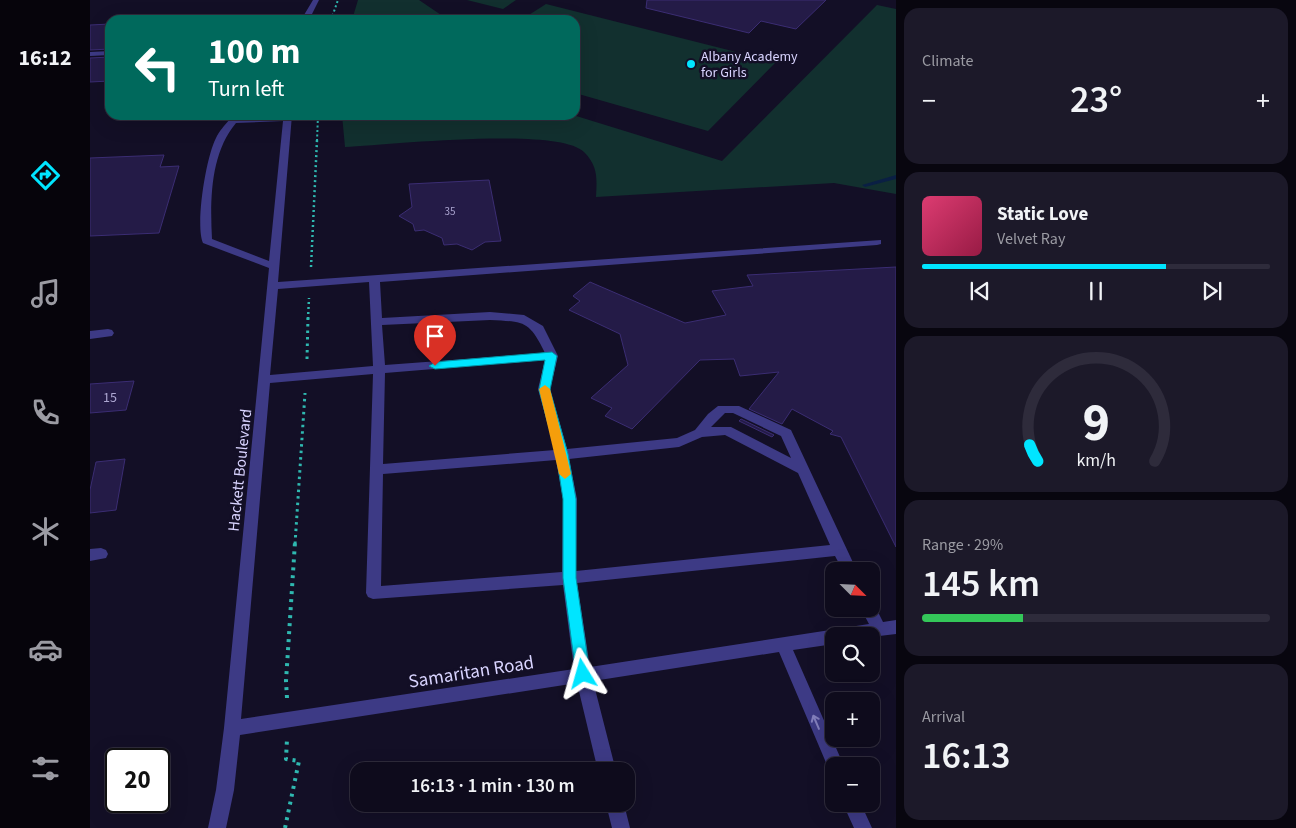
<!DOCTYPE html>
<meta charset="utf-8">
<style>
body{margin:0;font-family:"Source Sans 3",sans-serif;background:#1c1929;color:#f1f3f6;height:100vh;display:flex;flex-direction:column;font-size:19px;white-space:nowrap}
*{box-sizing:border-box;margin:0}
p{font-size:16px;color:#9b9ba3}
.icon{flex:none;width:28px;height:28px;fill:none;stroke:currentColor;stroke-width:2;stroke-linecap:round;stroke-linejoin:round}
.map{position:relative;flex:1;overflow:hidden}
.side{display:flex;flex-direction:column;gap:8px;padding:8px;background:#08060f;width:400px}
.side>*{flex:none}
.guide{position:absolute;left:15px;top:15px;width:475px;height:105px;border-radius:15px;box-shadow:0 5px 20px #0002,0 0 0 1px #2e2b3b;background:#00695c;color:#fff;overflow:hidden}
.needle{width:32px;rotate:114deg}
.fabs{position:absolute;left:735px;top:562px;display:grid;gap:10px}
.fabs a{display:grid;place-items:center;width:55px;height:55px;border-radius:10px;background:#0e0b1c;box-shadow:0 5px 20px #0002,0 0 0 1px #2e2b3b;font-size:25px}
.speed{position:absolute;left:15px;top:748px;display:flex;gap:10px;font-size:25px;font-weight:700;text-align:center}
.speed>*{display:grid;place-content:center;width:65px;height:65px;border-radius:50%;background:#0e0b1c;box-shadow:0 5px 20px #0002,0 0 0 1px #2e2b3b;line-height:1}
.speed .limit{border:2px solid #111;border-radius:8px;background:#fff;color:#111}
.pin{position:absolute;display:grid;place-items:center;width:42px;height:42px;color:#fff;margin:-51px -21px;border-radius:50% 50% 50% 0;rotate:-45deg;box-shadow:0 0 5px #0007}
.pin .icon{rotate:45deg}
.me{position:absolute;width:55px;margin:-28px;rotate:352deg;stroke-linejoin:round;filter:drop-shadow(0 0 4px #0008)}
.turn{display:flex;align-items:center;gap:18px;height:105px;padding:0 20px;font-size:22px}
.turn .icon{width:65px;height:65px;stroke-width:2.5}
.turn b{display:block;font-size:35px;line-height:42px}
.big{font-size:38px;font-weight:600;line-height:1.1}
.side .tile{flex:1;display:flex;flex-direction:column;justify-content:center;gap:8px;min-width:0;padding:0 18px;border-radius:15px;background:#1c1929}
.side .dial{align-items:center;gap:0}
.dial svg{height:130px;overflow:visible;fill:none;stroke:#2e2b3b;stroke-width:7;stroke-linecap:round;text-anchor:middle}
.dial text{fill:#f1f3f6;stroke:none}
.song{display:flex;align-items:center;gap:15px}
.cover{width:60px;height:60px;border-radius:8px;background:linear-gradient(135deg,hsl(340 70% 55%),hsl(340 70% 35%))}
.played{height:5px;border-radius:2px;background:linear-gradient(90deg,#00e5ff 70%,#2e2b3b 70%)}
.keys{display:flex;justify-content:space-around;direction:ltr}
.heat{display:flex;justify-content:space-between;align-items:center;font-size:28px;direction:ltr}
.charge{height:8px;border-radius:4px;background:linear-gradient(90deg,#34c759 29%,#2e2b3b 0)}
.trip{position:absolute;left:260px;top:762px;width:285px;height:50px;border-radius:15px;background:#0e0b1c;box-shadow:0 5px 20px #0002,0 0 0 1px #2e2b3b;font-weight:600;line-height:50px;text-align:center}
main{display:flex;flex:1;min-height:0}
.tab-bar{display:flex;flex-direction:column;width:90px;justify-content:space-around;align-items:center;background:#06040b;color:#9b9ba3}
.tab-bar .icon{width:35px;height:35px}
.tab-bar .on{color:#00e5ff}
.tab-bar b{font-size:22px;color:#f1f3f6}
.map>svg:first-child{display:block}
</style>
<main>
<nav class="tab-bar">
<b>16:12</b>
<svg class="icon on" aria-label="directions" viewBox="0 0 24 24"><path d="M12 3l9 9-9 9-9-9zM9 14v-3h6M13 9l2 2-2 2"/></svg>
<svg class="icon" aria-label="music" viewBox="0 0 24 24"><path d="M9 18V5l10-2v13"/><circle cx="6" cy="18" r="3"/><circle cx="16" cy="16" r="3"/></svg>
<svg class="icon" aria-label="phone" viewBox="0 0 24 24"><path d="M5 4h4l2 5-3 2q2 4 5 5l2-3 5 2v4C11 20 4 13 5 4z"/></svg>
<svg class="icon" aria-label="climate" viewBox="0 0 24 24"><path d="M12 3v18M4 7l16 10M4 17L20 7"/></svg>
<svg class="icon" aria-label="car" viewBox="0 0 24 24"><path d="M5 17H2v-5l4-1 3-4h7l3 4 3 1v5h-3M9 17h6M6 11h13"/><circle cx="7" cy="17" r="2"/><circle cx="17" cy="17" r="2"/></svg>
<svg class="icon" aria-label="filters" viewBox="0 0 24 24"><path d="M4 7h16M4 17h16"/><circle cx="9" cy="7" r="2"/><circle cx="15" cy="17" r="2"/></svg>
</nav>
<div class="map">
<svg width="806" height="828" viewBox="0 0 806 828">
<rect width="100%" height="100%" fill="#130f26"/>
<path fill="#12302f" d="M268 0H329L354 17 356 20H262Z
M377 0H426L413 9Z
M456 4 686 62 618 131 485 93V20H431Z
M787 5 806 9V194L744 183 506 197C507 178 508 166 494 152 468 126 297 145 255 147L252 115H483L632 161Z"/>
<g fill="none" stroke-linecap="round" stroke-linejoin="round">
<path fill="#0a1f44" fill-rule="evenodd" d="M806 175V179L775 187 772 185Z"/>
</g>
<path fill="#241b47" stroke="#3b2d73" d="M557 0H736L706 29 671 21 659 33 556 8Z
M20 24V49L0 50V25Z
M20 57V81L0 82V58Z
M74 155 70 167 89 166 69 233 0 236V158Z
M399 180 411 241 395 242 382 250 367 244 354 245 352 238 334 230 325 231 323 224 309 216 322 207 319 184Z
M806 267V547L751 437 740 434 743 431 702 409 692 424 659 409 689 372 650 376 644 359 610 360 542 429 515 416 522 408 501 398 538 365 530 334 479 310 490 301 483 296 500 282 595 323 636 315 622 291 663 286 657 275Z
M44 381 36 410 0 413V384Z
M651 419 684 435 682 437 649 421Z
M35 459 26 510 0 513V490L6 462Z"/>
<g fill="none" stroke-linecap="round" stroke-linejoin="round">
<path stroke="#2fb8b0" stroke-width="2" stroke-dasharray="2 2.5" stroke-linecap="butt" d="M241 20 248 0
M227 141 228 115"/>
<path stroke="#2fb8b0" stroke-width="2.5" stroke-dasharray="2 3" stroke-linecap="butt" d="M221 267 227 140
M218 319 219 298"/>
<path stroke="#2fb8b0" stroke-width="3" stroke-dasharray="2.5 4" stroke-linecap="butt" d="M217 359 218 317
M205 544 215 393"/>
<path stroke="#2fb8b0" stroke-width="4" stroke-dasharray="3 5" stroke-linecap="butt" d="M197 698 196 681 205 542
M195 828 209 761 196 759 197 739"/>
<path fill="#3d3a85" fill-rule="evenodd" d="M223 0H229L219 20H211Z
M20 51V55L0 56V52Z
M202 115 188 282 791 240V244L787 245 290 282 292 318 400 312 434 315 453 326 468 356 460 389 477 449 587 438 605 430 618 414 628 406H649L701 430 767 571H753L745 556 487 583 500 667 779 624 771 609H781V603L784 604 793 622 806 620V634L781 637 744 636V644L703 650 754 766H744V773L740 772 689 652 503 681 526 771H508L487 683 150 735 144 790 136 828H118L126 790 134 728 179 268 113 243C105 225 116 157 126 138 129 131 135 125 140 119ZM193 121 179 261 122 239C120 201 120 154 146 123ZM279 282 283 366 180 375 188 289ZM400 320C434 322 439 320 455 353L295 365 292 325ZM455 360 448 389 465 450 293 464 295 373ZM283 374 276 593 278 597 283 599 473 585 484 669 151 719 180 383ZM635 413H643L691 436 701 458 641 427H621ZM635 435 708 473 740 545 486 571 487 499 479 459 589 447 612 437ZM466 460 473 499 472 572 291 586 293 474Z
M18 329 22 330 24 333 22 336 0 339V331Z
M11 548 16 550 18 554 16 558 0 561V549Z
M516 804H534L540 828H522Z
M753 804H771L782 828H764Z"/>
</g>
<defs><path id="oneway-shaft" d="M-6 0H5M1.5-3L5.5 0L1.5 3" fill="none" stroke-width="1.6" stroke-linecap="round" stroke-linejoin="round" transform="scale(1.25)"/></defs>
<use stroke="#837fbc" href="#oneway-shaft" transform="translate(726 722) rotate(-113)"/>
<path fill="#00e5ff" stroke="#0095a6" d="M462 352 467 356 460 390 478 454 486 499V578L500 674 498 678 493 680 488 678 486 674 473 578V499L466 454 449 390 455 360 345 369 339 366 345 362Z"/>
<path fill="#f59e0b" d="M455 385 460 389 481 474 475 479 469 474 449 389Z"/>
<circle fill="#00e5ff" stroke="#130f26" stroke-width="2" cx="601" cy="64" r="5"/>
<g text-anchor="middle" stroke-width="5" stroke-linejoin="round" paint-order="stroke">
<g font-size="11" fill="#aca6d1">
<text x="360" y="215">35</text>
</g>
<g font-size="14" fill="#d9d4ff" stroke="#130f26" text-anchor="start">
<text x="611" y="61">Albany Academy<tspan x="611" dy="16">for Girls</tspan></text>
</g>
<g font-size="14" fill="#aca6d1">
<text x="20" y="402">15</text>
</g>
<g font-size="16" fill="#d9d4ff" stroke="#130f26">
<text transform="translate(149 470) rotate(-84)" y="6">Hackett Boulevard</text>
</g>
<g font-size="19" fill="#d9d4ff" stroke="#130f26">
<text transform="translate(381 671) rotate(-9)" y="7">Samaritan Road</text>
</g>
</g>
</svg>
<div class="fabs">
<a><svg class="needle" viewBox="-14 -14 28 28"><path d="M0-13l5 13h-10z" fill="#e53935"/><path d="M0 13l5-13h-10z" fill="#9b9ba3"/></svg></a>
<a><svg class="icon" aria-label="search" viewBox="0 0 24 24"><circle cx="10" cy="10" r="6"/><path d="M15 15l6 6"/></svg></a>
<a>+</a>
<a>−</a>
</div>
<div class="speed"><div class="limit">20</div></div>
<div class="pin" style="left:345px;top:366px;background:#d93025"><svg class="icon" aria-label="arrive" viewBox="0 0 24 24"><path d="M6 21V4h12l-3 4 3 4H6"/></svg></div>
<svg class="me" style="left:493px;top:674px" viewBox="-20 -20 40 40"><path d="M0-17L14 15 0 8-14 15z" fill="#00e5ff" stroke="#fff" stroke-width="4"/></svg>
<div class="trip">16:13 · 1 min · 130 m</div>
<div class="guide">
<div class="turn"><svg class="icon" aria-label="left" viewBox="0 0 24 24"><path d="M17 20v-9H6M10 6l-5 5 5 5"/></svg><div><b>100 m</b>Turn left</div></div>
</div>
</div>
<section class="side">
<div class="tile"><p>Climate</p>
<div class="heat"><a>−</a><b class="big">23°</b><a>+</a></div>
</div>
<div class="tile">
<div class="song"><i class="cover"></i><div><b>Static Love</b><p>Velvet Ray</p></div></div>
<div class="played"></div>
<div class="keys"><svg class="icon" aria-label="previous" viewBox="0 0 24 24"><path d="M18 5L8 12l10 7zM5 5v14"/></svg><svg class="icon" aria-label="pause" viewBox="0 0 24 24"><path d="M8 5v14M16 5v14"/></svg><svg class="icon" aria-label="next" viewBox="0 0 24 24"><path d="M6 5l10 7-10 7zM19 5v14"/></svg></div>
</div>
<div class="tile dial"><svg viewBox="0 0 100 80">
<path d="M14 69A42 42 0 1 1 86 69"/>
<path d="M14 69A42 42 0 0 1 9 59" stroke="#00e5ff"/>
<text x="50" y="56" font-size="32" font-weight="700">9</text>
<text x="50" y="72" font-size="11">km/h</text>
</svg></div>
<div class="tile"><p>Range · 29%</p><b class="big">145 km</b><div class="charge"></div></div>
<div class="tile"><p>Arrival</p><b class="big">16:13</b></div>
</section>
</main>
